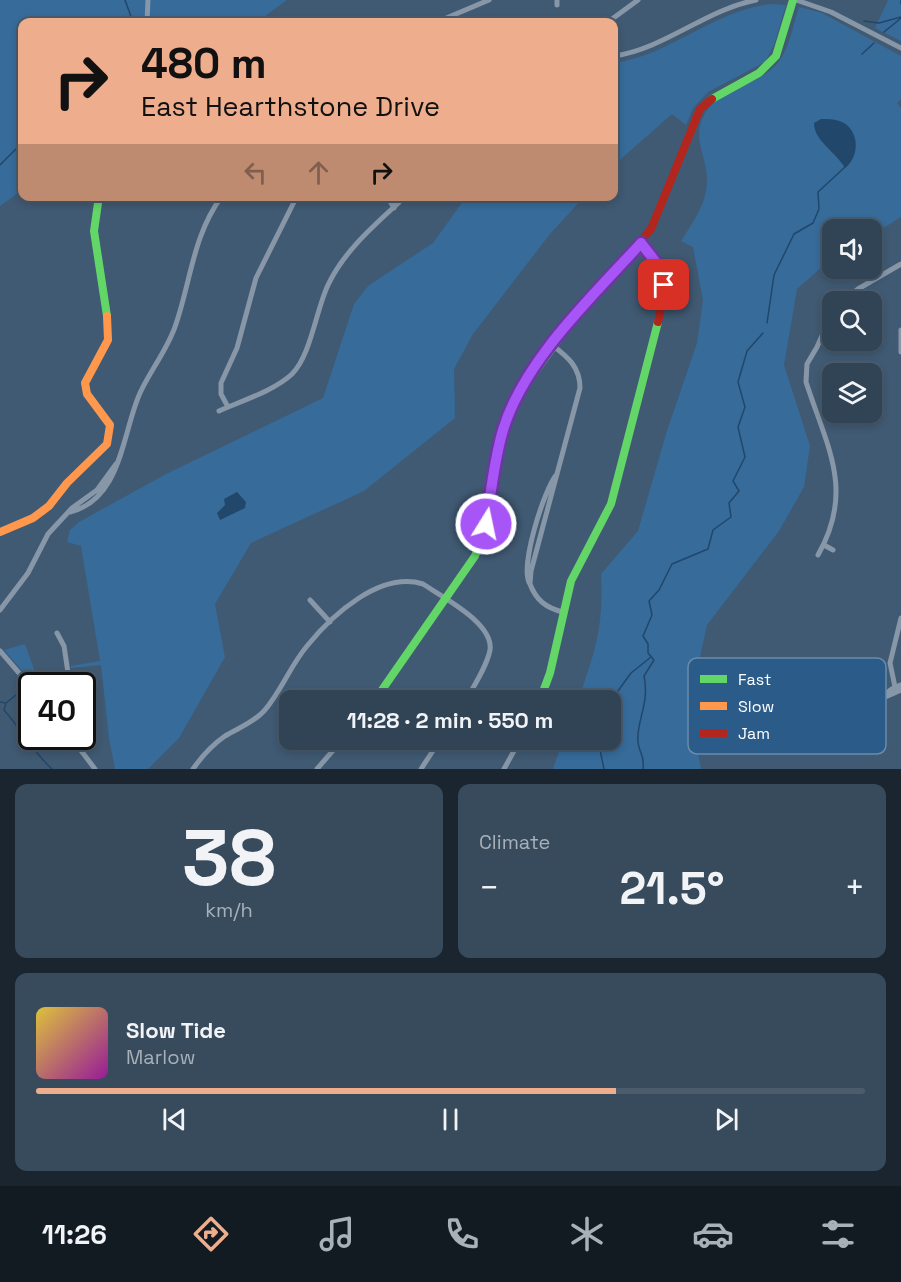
<!DOCTYPE html>
<meta charset="utf-8">
<style>
body{margin:0;font-family:"Space Grotesk",sans-serif;background:#384b5c;color:#f1f3f6;height:100vh;display:flex;flex-direction:column;font-size:22px;white-space:nowrap}
*{box-sizing:border-box;margin:0}
p{font-size:20px;color:#a8b0b9}
.icon{flex:none;width:33px;height:33px;fill:none;stroke:currentColor;stroke-width:2;stroke-linecap:round;stroke-linejoin:round}
.map{position:relative;height:769px;overflow:hidden}
.panel{display:flex;flex-direction:column;gap:15px;padding:15px;background:#1a252f;flex:1}
.panel>*{flex:none}
.top-card{position:absolute;left:18px;top:18px;width:600px;height:183px;border-radius:12px;box-shadow:0 3px 9px #0003,0 0 0 2px #4b5c6c;background:#eead8d;color:#111;overflow:hidden}
.fabs{position:absolute;left:822px;top:219px;display:grid;gap:12px}
.fabs a{display:grid;place-items:center;width:60px;height:60px;border-radius:12px;background:#304456;box-shadow:0 3px 9px #0003,0 0 0 2px #4b5c6c;font-size:30px}
.speed{position:absolute;left:18px;top:672px;display:flex;gap:12px;font-size:30px;font-weight:700;text-align:center}
.speed>*{display:grid;place-content:center;width:78px;height:78px;border-radius:50%;background:#304456;box-shadow:0 3px 9px #0003,0 0 0 2px #4b5c6c;line-height:1}
.speed .limit{border:3px solid #111;border-radius:9px;background:#fff;color:#111}
.pin{position:absolute;display:grid;place-items:center;width:51px;height:51px;color:#fff;margin:-26px;border-radius:12px;box-shadow:0 3px 9px #0006}
.me{position:absolute;width:66px;margin:-33px;rotate:10deg;stroke-linejoin:round;filter:drop-shadow(0 0 4px #0008)}
.turn{display:flex;align-items:center;gap:21px;height:126px;padding:0 24px;font-size:27px}
.turn .icon{width:78px;height:78px;stroke-width:2.5}
.turn b{display:block;font-size:42px;line-height:51px}
.lanes{display:flex;align-items:center;height:57px;padding:0 24px;background:#0003;justify-content:center;gap:30px;direction:ltr}
.lanes .off{opacity:.35}
.big{font-size:45px;font-weight:800;line-height:1.1}
.panel .widget{flex:1;display:flex;flex-direction:column;justify-content:center;gap:9px;min-width:0;padding:0 21px;border-radius:12px;background:#384b5c}
.panel .dial{align-items:center;gap:0}
.dial b{font-size:78px;line-height:1}
.song{display:flex;align-items:center;gap:18px}
.cover{width:72px;height:72px;border-radius:9px;background:linear-gradient(135deg,hsl(50 70% 55%),hsl(300 70% 35%))}
.played{height:6px;border-radius:3px;background:linear-gradient(90deg,#eead8d 70%,#4b5c6c 70%)}
.keys{display:flex;justify-content:space-around;direction:ltr}
.heat{display:flex;justify-content:space-between;align-items:center;font-size:33px;direction:ltr}
.panel .tiles{flex:1;display:grid;gap:15px;grid-template-columns:1fr 1fr}
.widget:last-child{grid-column:span 2}
.trip{position:absolute;left:279px;top:690px;width:342px;height:60px;border-radius:12px;background:#304456;box-shadow:0 3px 9px #0003,0 0 0 2px #4b5c6c;font-weight:800;line-height:60px;text-align:center}
.tab-bar{display:flex;height:96px;justify-content:space-around;align-items:center;background:#131b22;color:#a8b0b9}
.tab-bar .icon{width:42px;height:42px}
.tab-bar .selected{color:#eead8d}
.tab-bar b{font-size:27px;color:#f1f3f6}
.map>svg:first-child{display:block}
</style>
<div class="map">
<svg width="901" height="769" viewBox="0 0 901 769">
<rect width="100%" height="100%" fill="#405a73"/>
<path fill="#366b9a" d="M0 0H287L257 22H22V190L0 206Z
M888 0H901V41L875 28Z
M772 4 786 5 774 45 765 62 708 92 693 108 686 125 672 114 614 165 615 63C671 55 714 10 772 4Z
M799 7 822 13 901 56V99L897 103 901 108V217L872 235V230H832V258L797 289 784 365 810 446 804 487 779 531 707 625 689 708 701 769H553L563 740H610V700H578C595 653 604 625 601 574L638 531 666 434 697 343 703 300 693 247 681 241C693 222 706 205 707 182 708 158 691 138 704 115 717 90 755 86 775 66 789 52 793 25 799 7Z
M466 197H584L550 234 473 334 454 369 455 418 364 491 251 543 215 604 225 657 179 738 148 769H115L109 738 101 665 71 668V666L100 661 81 546 67 542 70 530 79 522 166 474 323 398 354 304 368 286 433 243Z
M25 644 38 680 64 677 66 685H35L4 650Z"/>
<path fill="#21476b" d="M821 119C829 119 837 119 844 123 860 133 859 157 845 168 836 152 814 141 814 123Z
M237 492 246 502 245 508 220 520 217 513 225 505 224 499Z"/>
<g fill="none" stroke-linecap="round" stroke-linejoin="round">
<path stroke="#21476b" stroke-width="1.5" d="M125 0 133 22
M901 0V4
M864 21 879 23 901 17
M884 32 901 18
M862 54 874 43
M0 165 22 143
M767 323 774 275 794 234 813 223 819 209 818 192 845 167
M0 702 6 703 21 691
M610 702 631 673 651 657
M6 703 4 710C21 729 33 752 52 769
M598 740 604 769
M643 769C645 754 639 754 638 742 636 721 650 704 644 676L654 660 648 653V644L643 636 652 615 649 601 659 590 672 564 708 549 713 530 731 517 729 503 739 491 733 481 745 457 738 427 745 407 738 382 747 351 763 333"/>
<path stroke="#8797a8" stroke-width="5" d="M557 0V5
M796 0 831 12 901 48
M147 22 148 0
M437 22 489 0
M608 22 638 0
M614 56C664 49 705 10 756 0
M387 196 394 208
M842 302 858 289 901 264
M901 330V352
M552 345C568 357 580 367 580 388L531 571 530 584C519 568 544 489 557 474
M228 407 221 394V383L237 348 256 278 297 196
M219 411C241 401 274 391 292 374 311 355 316 310 328 285 345 249 377 223 406 196
M70 512C122 499 122 433 140 393 151 369 168 349 176 324 191 280 193 235 222 196
M824 545 833 550
M818 555C855 490 827 447 806 382L807 364 817 347 832 313
M530 584C536 600 546 608 563 612
M310 600 330 622
M0 610 28 573 48 534 72 508 97 490 116 464
M57 633 64 646 70 686
M0 651 32 688
M895 687 890 663 901 618
M883 698 901 690
M790 700 826 716 871 723
M870 731C873 711 880 691 901 685
M70 736 95 769
M193 769C202 756 212 745 225 736 238 728 253 723 264 711 281 692 290 666 307 646 332 615 380 571 423 584 442 597 494 623 490 650 487 666 474 686 466 700
M317 769 342 740
M421 769 440 740
M504 769 520 740"/>
<path stroke="#63d668" stroke-width="8" d="M712 99 759 73 776 56 793 0
M99 196 94 231 107 316
M375 700 475 556 486 524 503 431 518 395 567 328
M540 700 550 673 571 581 611 504 658 322"/>
<path stroke="#ff974d" stroke-width="8" d="M0 532 33 518 49 506 67 483 107 444 110 425 87 394 85 383 108 340 107 316"/>
<path stroke="#b3261e" stroke-width="8" d="M641 243C662 268 666 291 658 322
M567 328 651 229 700 109 712 99"/>
</g>
<g fill="none" stroke-linecap="round" stroke-linejoin="round">
<g stroke="#6d37a1" stroke-width="15">
<path id="route" d="M486 524C491 493 494 460 503 430 524 360 593 296 641 243L658 265 664 285"/>
</g>
<use href="#route" stroke="#a855f7" stroke-width="10"/>
</g>
<rect x="688" y="658" width="198" height="96" rx="9" fill="#2a5b89" stroke="#6a8cac" stroke-width="1.5"/>
<rect x="700" y="675" width="27" height="8" fill="#63d668"/>
<rect x="700" y="702" width="27" height="8" fill="#ff974d"/>
<rect x="700" y="729" width="27" height="8" fill="#b3261e"/>
<g font-size="16" fill="#fff">
<text x="738" y="685">Fast</text>
<text x="738" y="712">Slow</text>
<text x="738" y="739">Jam</text>
</g>
</svg>
<div class="fabs">
<a><svg class="icon" aria-label="sound" viewBox="0 0 24 24"><path d="M4 9h4l5-4v14l-5-4H4zM17 9q2 3 0 6"/></svg></a>
<a><svg class="icon" aria-label="search" viewBox="0 0 24 24"><circle cx="10" cy="10" r="6"/><path d="M15 15l6 6"/></svg></a>
<a><svg class="icon" aria-label="layers" viewBox="0 0 24 24"><path d="M12 4l9 5-9 5-9-5zM3 14l9 5 9-5"/></svg></a>
</div>
<div class="speed"><div class="limit">40</div></div>
<div class="pin" style="left:664px;top:285px;background:#d93025"><svg class="icon" aria-label="arrive" viewBox="0 0 24 24"><path d="M6 21V4h12l-3 4 3 4H6"/></svg></div>
<svg class="me" style="left:486px;top:524px" viewBox="-20 -20 40 40"><circle r="17" fill="#a855f7" stroke="#fff" stroke-width="3"/><path d="M0-11L8 9 0 5-8 9z" fill="#fff"/></svg>
<div class="trip">11:28 · 2 min · 550 m</div>
<div class="top-card">
<div class="turn"><svg class="icon" aria-label="right" viewBox="0 0 24 24"><path d="M7 20v-9h11M14 6l5 5-5 5"/></svg><div><b>480 m</b>East Hearthstone Drive</div></div>
<div class="lanes"><svg class="icon off" aria-label="left" viewBox="0 0 24 24"><path d="M17 20v-9H6M10 6l-5 5 5 5"/></svg><svg class="icon off" aria-label="ahead" viewBox="0 0 24 24"><path d="M12 20V5M6 11l6-6 6 6"/></svg><svg class="icon" aria-label="right" viewBox="0 0 24 24"><path d="M7 20v-9h11M14 6l5 5-5 5"/></svg></div>
</div>
</div>
<section class="panel">
<div class="tiles">
<div class="widget dial"><b>38</b><p>km/h</p></div>
<div class="widget"><p>Climate</p>
<div class="heat"><a>−</a><b class="big">21.5°</b><a>+</a></div>
</div>
<div class="widget">
<div class="song"><i class="cover"></i><div><b>Slow Tide</b><p>Marlow</p></div></div>
<div class="played"></div>
<div class="keys"><svg class="icon" aria-label="previous" viewBox="0 0 24 24"><path d="M18 5L8 12l10 7zM5 5v14"/></svg><svg class="icon" aria-label="pause" viewBox="0 0 24 24"><path d="M8 5v14M16 5v14"/></svg><svg class="icon" aria-label="next" viewBox="0 0 24 24"><path d="M6 5l10 7-10 7zM19 5v14"/></svg></div>
</div>
</div>
</section>
<nav class="tab-bar">
<b>11:26</b>
<svg class="icon selected" aria-label="directions" viewBox="0 0 24 24"><path d="M12 3l9 9-9 9-9-9zM9 14v-3h6M13 9l2 2-2 2"/></svg>
<svg class="icon" aria-label="music" viewBox="0 0 24 24"><path d="M9 18V5l10-2v13"/><circle cx="6" cy="18" r="3"/><circle cx="16" cy="16" r="3"/></svg>
<svg class="icon" aria-label="phone" viewBox="0 0 24 24"><path d="M5 4h4l2 5-3 2q2 4 5 5l2-3 5 2v4C11 20 4 13 5 4z"/></svg>
<svg class="icon" aria-label="climate" viewBox="0 0 24 24"><path d="M12 3v18M4 7l16 10M4 17L20 7"/></svg>
<svg class="icon" aria-label="car" viewBox="0 0 24 24"><path d="M5 17H2v-5l4-1 3-4h7l3 4 3 1v5h-3M9 17h6M6 11h13"/><circle cx="7" cy="17" r="2"/><circle cx="17" cy="17" r="2"/></svg>
<svg class="icon" aria-label="filters" viewBox="0 0 24 24"><path d="M4 7h16M4 17h16"/><circle cx="9" cy="7" r="2"/><circle cx="15" cy="17" r="2"/></svg>
</nav>
